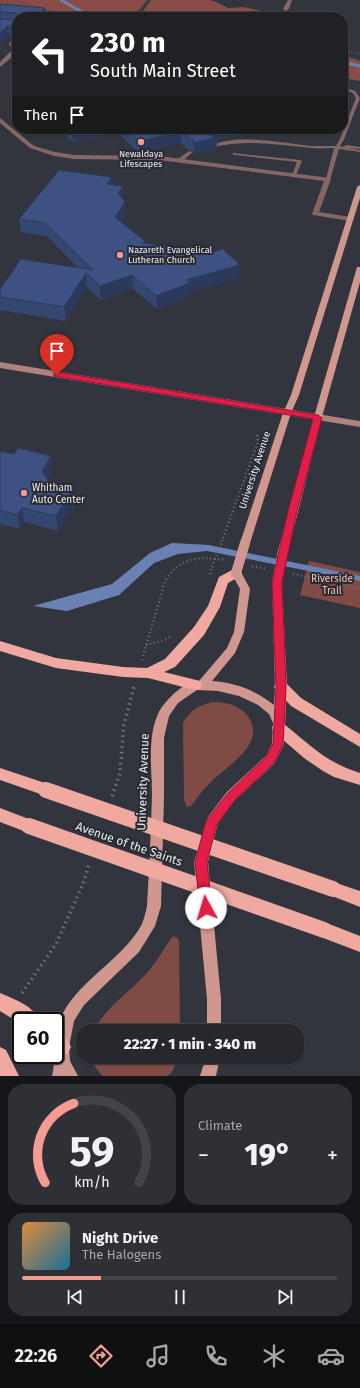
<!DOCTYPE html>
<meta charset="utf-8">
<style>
body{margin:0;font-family:"Fira Sans",sans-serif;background:#2e3036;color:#f1f3f6;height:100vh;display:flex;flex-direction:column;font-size:15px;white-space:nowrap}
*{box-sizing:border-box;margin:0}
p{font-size:13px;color:#a4a6aa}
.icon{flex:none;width:22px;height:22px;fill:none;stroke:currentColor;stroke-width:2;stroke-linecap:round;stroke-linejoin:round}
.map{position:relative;height:1076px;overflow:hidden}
.drawer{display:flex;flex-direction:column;gap:8px;padding:8px;background:#151619;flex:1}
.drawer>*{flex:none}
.top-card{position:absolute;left:12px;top:12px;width:336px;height:122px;border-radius:16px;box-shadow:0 1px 3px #0004,0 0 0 1px #42444a;background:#202124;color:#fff;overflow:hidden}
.speed{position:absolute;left:12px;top:1012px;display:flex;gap:8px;font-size:20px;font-weight:700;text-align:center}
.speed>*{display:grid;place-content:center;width:52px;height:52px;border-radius:50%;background:#26282e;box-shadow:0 1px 3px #0004,0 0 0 1px #42444a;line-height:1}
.speed .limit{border:2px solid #111;border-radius:6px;background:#fff;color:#111}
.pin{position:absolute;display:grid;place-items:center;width:34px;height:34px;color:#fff;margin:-41px -17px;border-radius:50% 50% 50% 0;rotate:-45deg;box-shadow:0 0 4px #0007}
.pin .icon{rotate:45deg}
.me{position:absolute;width:44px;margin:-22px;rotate:354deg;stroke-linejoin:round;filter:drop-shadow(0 0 3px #0008)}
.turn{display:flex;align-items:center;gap:14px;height:84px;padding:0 12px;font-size:18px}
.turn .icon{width:52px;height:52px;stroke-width:2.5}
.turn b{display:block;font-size:28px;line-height:34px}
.then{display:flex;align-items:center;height:38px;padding:0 12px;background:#0003;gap:8px;font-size:15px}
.big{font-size:30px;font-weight:800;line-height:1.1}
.drawer .card{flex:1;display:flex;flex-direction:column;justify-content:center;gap:6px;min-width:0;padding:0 14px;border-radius:16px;background:#2e3036}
.drawer .dial{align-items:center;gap:0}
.dial svg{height:104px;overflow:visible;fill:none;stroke:#42444a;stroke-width:7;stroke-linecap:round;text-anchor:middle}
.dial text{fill:#f1f3f6;stroke:none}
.song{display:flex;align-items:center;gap:12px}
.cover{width:48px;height:48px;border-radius:6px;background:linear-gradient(135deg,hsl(30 70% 55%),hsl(200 70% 35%))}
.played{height:4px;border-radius:2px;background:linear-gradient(90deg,#f59c91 25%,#42444a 25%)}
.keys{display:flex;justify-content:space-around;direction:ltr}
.heat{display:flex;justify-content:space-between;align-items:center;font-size:22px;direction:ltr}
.drawer .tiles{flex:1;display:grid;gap:8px;grid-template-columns:1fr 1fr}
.card:last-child{grid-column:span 2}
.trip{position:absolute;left:76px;top:1024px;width:228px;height:40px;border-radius:16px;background:#26282e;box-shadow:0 1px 3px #0004,0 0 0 1px #42444a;font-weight:800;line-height:40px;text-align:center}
.tab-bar{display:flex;height:64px;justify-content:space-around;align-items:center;background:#0f1012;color:#a4a6aa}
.tab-bar .icon{width:28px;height:28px}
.tab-bar .selected{color:#f59c91}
.tab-bar b{font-size:18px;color:#f1f3f6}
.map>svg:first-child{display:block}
</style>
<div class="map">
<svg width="360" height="1076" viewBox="0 0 360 1076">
<rect width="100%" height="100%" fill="#32353d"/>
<path fill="#804b45" d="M0 0H16L71 17H53L0 12Z
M309 561 360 572V608L300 595Z
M214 702C226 702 238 705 247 715 268 742 230 764 213 780 204 788 198 797 191 806L187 807 184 800 183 723C190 710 199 705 214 702Z
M173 936 178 938 179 942 180 1031H94C105 1008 127 994 144 976 156 964 163 949 173 936Z
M93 1057H178L172 1072 168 1076H102L94 1065Z"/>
<path fill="#894d46" d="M16 0H147L133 17H71Z
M151 0H208L214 1 228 8 244 7 266 12 272 17 139 16Z
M343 56 360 61V81L343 78Z"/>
<path fill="#6981b4" d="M172 543 209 545 360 576V581L207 551 178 554 154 563 119 595 67 611 33 606 112 584 150 553Z"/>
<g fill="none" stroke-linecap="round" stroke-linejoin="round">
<path stroke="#6981b4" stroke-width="3" d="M61 0 82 12 96 17
M343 62 360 66"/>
<path stroke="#71747b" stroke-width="1.5" stroke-dasharray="0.5 1.5" stroke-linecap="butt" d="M136 17 137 13 148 0
M343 52 360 53
M343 55 360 60"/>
<path stroke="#71747b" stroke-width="2.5" stroke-dasharray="1 3" stroke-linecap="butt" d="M223 538 258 442 257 434
M252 566 266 569
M210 574 212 567
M293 574 360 588
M146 645 162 641 172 636
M142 660 165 581C180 557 199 556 225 560
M133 688 134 686"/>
<path stroke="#71747b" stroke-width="3.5" stroke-dasharray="1.5 4" stroke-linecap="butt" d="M112 796 120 773 124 724 134 687
M22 993 56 944 83 884 89 864"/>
<path fill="#846763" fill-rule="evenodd" d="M343 87 355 91 360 98 344 139 340 146 342 147 347 145 360 147V149L347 148 360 150V152L339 149 330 180 326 179 334 148C327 148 320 149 312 148 278 145 248 139 213 147L211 146C234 133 285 143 311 146 319 146 327 146 336 146L340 139 356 98 353 93 343 89Z
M189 151 193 152 182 161H178V159Z
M233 153 300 160 302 161 296 175 294 176 292 175 297 162 235 155H233Z"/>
<path fill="#846763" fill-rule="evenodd" d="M288 0H292L289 9 286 11 283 9Z
M17 33V40L15 44 17 47V53L0 67V62L13 49 9 44 15 34Z
M0 118 34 146 55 152 74 155 159 156 330 178 331 179 319 212 350 217 354 219 350 221 313 215 312 214 324 181 159 160 74 159 54 156 30 148 0 123Z"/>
<path fill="#af827c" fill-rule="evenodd" d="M0 362 360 421V427L0 368Z"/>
<path fill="#d0978f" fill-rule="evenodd" d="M360 185V198L299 395 291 413 250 543 249 546H241L240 543 283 413 291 395 357 187Z
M357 267H360V282L322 417 288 551 287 554H279L278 551 314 417Z
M236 569 240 570 250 589 244 632 235 653 212 681C234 682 257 691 274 705L275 687 272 582 273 579H281L282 582 287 687 284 744 274 764 235 800 218 823 208 862 221 999V1031H207V999L194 862 208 817 227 792 266 756 272 744 273 723 269 714 258 705 239 696 218 691 197 690 178 703 169 716 164 738V797L161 906 155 926 139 952 84 1005 74 1021 69 1047 70 1061 78 1076H52C57 1056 52 1031 63 1013 82 978 123 959 142 924 144 918 146 912 147 906 149 869 151 833 152 796 152 770 147 738 158 714 163 702 185 680 199 681L227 648 234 632 240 589 231 573 232 570Z
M206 1057H220L216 1076H200Z"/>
<path fill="#efa9a0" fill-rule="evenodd" d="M236 568 240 570 242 573 240 576 228 583 220 607 204 635 175 667 164 672 200 681 202 685 200 689 195 690 148 678 123 677 56 668 0 651V641L56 658 123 667 147 668 165 659 194 627 208 606 219 577Z
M281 681 286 683 301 698 360 734V747L291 706 274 687 276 683Z
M279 722 284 724C310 745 327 763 360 773V785L334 777 323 771 304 758 274 732 272 728 274 724Z
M0 768 51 785 53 790 51 795 46 796 0 780Z
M0 808 34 821 37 826 34 831 29 833 0 822Z
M333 882 360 891V907L327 894 325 889 327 884Z
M324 922 360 936V952L318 936 316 930 318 924Z
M0 993C14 999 34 1006 40 1021H21V1024L0 1011Z
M55 1032C63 1035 68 1039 71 1047L68 1053 62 1056 55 1053Z
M0 1047 6 1050 19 1076H0Z"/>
<path stroke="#71747b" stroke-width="2.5" stroke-dasharray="1 3" stroke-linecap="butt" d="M212 567 223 538"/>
<path stroke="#d0978f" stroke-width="10" d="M236 573 245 543
M277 582 283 551"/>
<path stroke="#efa9a0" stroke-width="16" d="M46 790 333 889
M29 826 324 930"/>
</g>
<path fill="#344770" d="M0 4 45 8 17 17V39L16 32 14 33 11 37 9 35 0 44Z
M59 129H265L217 140 216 149 194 154V151L188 150 181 143 139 153 117 132 73 142Z
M112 177V184L125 202 126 215 121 222 146 244 240 265 239 278 190 292V297L157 309 133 289 101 300 87 287 66 321 0 310V289L78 268 47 236 21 232 19 219Z
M0 451 14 454 51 456 53 470 47 479 52 487 71 492 73 506 58 531 24 522 20 529 0 524Z"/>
<path fill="#2b395b" d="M45 8 46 17H36Z
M16 21 17 32 14 33 11 37 10 27 13 23Z
M8 25 9 35 0 44V33Z
M79 129H117V132L73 142 72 131Z
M216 129H265L217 140 216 149 194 154V143L209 131Z
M181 132V143L139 153V141Z
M112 177V190L107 184Z
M123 186V199L118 206V193Z
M125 202 126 215 116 230 115 217Z
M240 265 239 278 190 292V297L157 309 156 296 186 280Z
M86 273 87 287 66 321 64 307Z
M132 275 133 289 101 300 100 286Z
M51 456 53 470 43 485 42 471Z
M71 492 73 506 58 531 56 516Z
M22 508 24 522 20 529 17 515Z"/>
<path fill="#3d5282" stroke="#2b395b" d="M0 4 45 8 36 17H17V33L16 32V21L13 23 10 27 8 25 0 33V19L16 20 17 15 16 13 0 12Z
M70 129H79L72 131Z
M125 129H216L209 131 211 133V136L217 137 194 143V140L189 138 181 132 139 141Z
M59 170 112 177 107 184 123 186 118 193 125 202 115 217 146 242 142 243 213 252 223 249 240 265 186 280 190 283 156 296 132 275 100 286 86 273 64 307 0 297V289L21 259 93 270 45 223 19 219Z
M18 448 51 456 42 471 52 487 71 492 56 516 22 508 17 515 0 510V451L14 454Z"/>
<path fill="#e11d48" stroke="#92132f" d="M57 372 318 415 322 418 297 511 282 582 286 687 283 744 274 763 235 800 217 824 207 862 212 908 210 912 206 914 202 912 200 908 195 862 206 821 228 793 266 757 273 744 276 687 272 582 288 511 313 419 54 376V373Z"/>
<g fill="#f59c91" stroke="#282b32" stroke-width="1.5">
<circle cx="141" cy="142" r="4"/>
<circle cx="120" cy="255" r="4"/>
<circle cx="24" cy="493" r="4"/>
</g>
<g text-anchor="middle" stroke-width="4" stroke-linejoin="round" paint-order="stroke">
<g font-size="9" fill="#eaedf2" stroke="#282b32">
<text x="141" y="157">Newaldaya<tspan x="141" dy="10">Lifescapes</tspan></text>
<text x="128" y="253" text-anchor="start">Nazareth Evangelical<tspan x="128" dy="10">Lutheran Church</tspan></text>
</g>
<g font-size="10" fill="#eaedf2" stroke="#282b32">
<text transform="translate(254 470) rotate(-72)" y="4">University Avenue</text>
</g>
<g font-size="10" fill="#eaedf2" stroke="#282b32" text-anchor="start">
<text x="32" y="491">Whitham<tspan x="32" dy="12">Auto Center</tspan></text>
</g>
<g font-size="10" fill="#fdc3bb" stroke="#282b32">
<text x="332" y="582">Riverside<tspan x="332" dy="12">Trail</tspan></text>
</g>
<g font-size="12" fill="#eaedf2" stroke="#282b32">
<text transform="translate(143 782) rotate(-88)" y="4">University Avenue</text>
<text transform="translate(129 844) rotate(19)" y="4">Avenue of the Saints</text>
</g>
</g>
</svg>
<div class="speed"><div class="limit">60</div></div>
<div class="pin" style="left:57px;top:375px;background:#d93025"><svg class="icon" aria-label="arrive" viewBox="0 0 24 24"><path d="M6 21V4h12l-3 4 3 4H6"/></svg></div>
<svg class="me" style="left:206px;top:908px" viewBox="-20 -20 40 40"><circle r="19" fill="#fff"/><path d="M0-13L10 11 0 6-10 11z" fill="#e11d48"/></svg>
<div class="trip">22:27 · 1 min · 340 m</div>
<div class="top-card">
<div class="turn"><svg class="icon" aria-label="left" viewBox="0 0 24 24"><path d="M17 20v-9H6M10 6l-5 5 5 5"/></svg><div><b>230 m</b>South Main Street</div></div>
<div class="then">Then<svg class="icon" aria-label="arrive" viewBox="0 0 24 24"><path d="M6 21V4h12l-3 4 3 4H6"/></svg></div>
</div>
</div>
<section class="drawer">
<div class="tiles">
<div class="card dial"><svg viewBox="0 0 100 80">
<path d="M14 69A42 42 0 1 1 86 69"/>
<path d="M14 69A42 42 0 0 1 36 8" stroke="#f59c91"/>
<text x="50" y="56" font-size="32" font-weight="700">59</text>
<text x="50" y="72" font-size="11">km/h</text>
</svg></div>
<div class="card"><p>Climate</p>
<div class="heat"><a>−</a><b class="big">19°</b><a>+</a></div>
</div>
<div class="card">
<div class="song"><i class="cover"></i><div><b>Night Drive</b><p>The Halogens</p></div></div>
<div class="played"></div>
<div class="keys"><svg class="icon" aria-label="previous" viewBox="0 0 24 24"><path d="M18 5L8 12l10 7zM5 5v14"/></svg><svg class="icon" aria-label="pause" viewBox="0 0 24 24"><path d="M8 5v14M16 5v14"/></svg><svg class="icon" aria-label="next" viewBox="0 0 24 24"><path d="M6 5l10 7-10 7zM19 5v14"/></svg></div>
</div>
</div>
</section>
<nav class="tab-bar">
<b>22:26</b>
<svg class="icon selected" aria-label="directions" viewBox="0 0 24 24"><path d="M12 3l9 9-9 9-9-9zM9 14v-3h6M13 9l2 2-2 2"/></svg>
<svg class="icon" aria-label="music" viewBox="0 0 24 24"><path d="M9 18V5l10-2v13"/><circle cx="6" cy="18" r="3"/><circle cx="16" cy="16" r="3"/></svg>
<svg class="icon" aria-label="phone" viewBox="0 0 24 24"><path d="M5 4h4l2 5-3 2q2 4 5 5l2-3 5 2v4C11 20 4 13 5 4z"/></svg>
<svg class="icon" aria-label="climate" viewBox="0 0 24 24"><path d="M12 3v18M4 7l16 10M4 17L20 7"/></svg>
<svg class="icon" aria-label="car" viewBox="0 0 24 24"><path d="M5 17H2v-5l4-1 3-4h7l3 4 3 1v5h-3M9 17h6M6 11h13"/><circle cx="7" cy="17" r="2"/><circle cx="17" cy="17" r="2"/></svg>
</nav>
